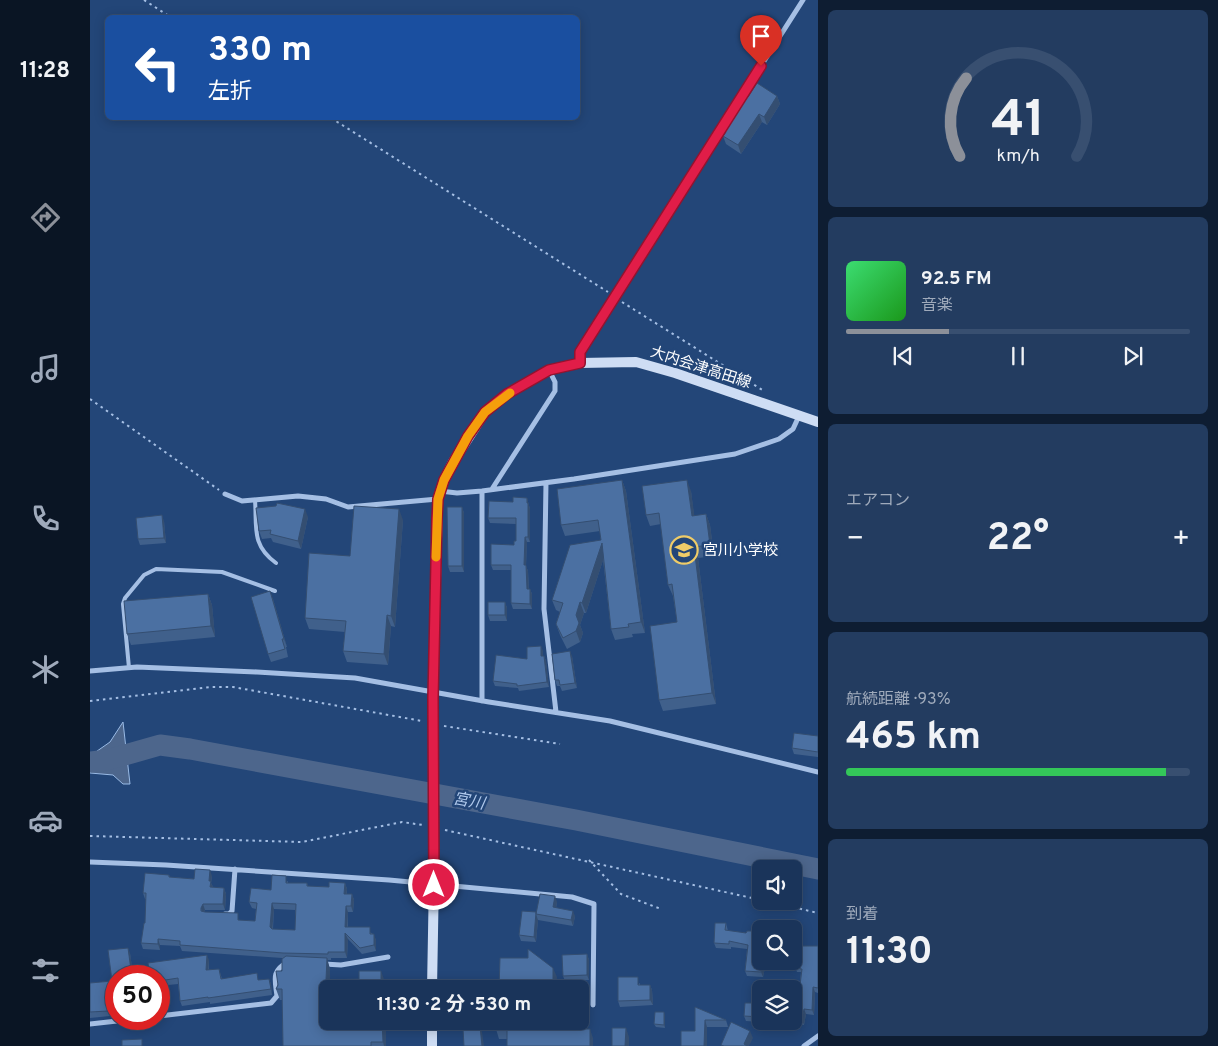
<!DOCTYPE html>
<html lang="ja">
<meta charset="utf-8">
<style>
body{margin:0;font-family:Overpass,"Noto Sans JP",sans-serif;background:#233c60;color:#f1f3f6;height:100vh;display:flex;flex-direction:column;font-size:19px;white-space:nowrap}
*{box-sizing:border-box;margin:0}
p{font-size:16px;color:#9faabb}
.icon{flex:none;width:28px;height:28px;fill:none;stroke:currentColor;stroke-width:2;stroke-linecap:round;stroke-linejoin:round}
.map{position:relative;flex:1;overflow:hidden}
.drawer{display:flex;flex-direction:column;gap:10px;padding:10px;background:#0e1d32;width:400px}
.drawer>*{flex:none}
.top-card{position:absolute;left:15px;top:15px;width:475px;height:105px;border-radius:8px;box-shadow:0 2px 12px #0003,0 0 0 1px #384f70;background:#1a4fa0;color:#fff;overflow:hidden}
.buttons{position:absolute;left:662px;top:860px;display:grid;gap:10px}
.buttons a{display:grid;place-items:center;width:50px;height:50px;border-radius:8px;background:#1a345a;box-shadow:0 2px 12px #0003,0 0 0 1px #384f70;font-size:25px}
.speed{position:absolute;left:15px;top:965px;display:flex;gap:10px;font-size:25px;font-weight:700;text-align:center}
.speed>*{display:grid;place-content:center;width:65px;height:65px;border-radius:50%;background:#1a345a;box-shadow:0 2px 12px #0003,0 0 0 1px #384f70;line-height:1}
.speed .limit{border:8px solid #d22;background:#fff;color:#111}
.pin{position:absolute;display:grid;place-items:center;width:42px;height:42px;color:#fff;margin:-51px -21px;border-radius:50% 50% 50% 0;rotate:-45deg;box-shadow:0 0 5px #0007}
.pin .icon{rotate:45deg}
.me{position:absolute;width:55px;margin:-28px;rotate:0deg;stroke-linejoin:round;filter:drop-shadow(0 0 4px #0008)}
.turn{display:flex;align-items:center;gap:18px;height:105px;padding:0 20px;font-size:22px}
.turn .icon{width:65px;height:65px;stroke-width:2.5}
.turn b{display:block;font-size:35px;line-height:42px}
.big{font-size:38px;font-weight:700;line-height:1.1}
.drawer .widget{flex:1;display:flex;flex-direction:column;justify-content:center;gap:8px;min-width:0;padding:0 18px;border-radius:8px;background:#233c60}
.drawer .dial{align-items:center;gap:0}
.dial svg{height:130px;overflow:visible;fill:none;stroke:#384f70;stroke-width:7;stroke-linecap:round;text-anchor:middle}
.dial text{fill:#f1f3f6;stroke:none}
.song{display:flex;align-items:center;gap:15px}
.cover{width:60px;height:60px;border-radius:8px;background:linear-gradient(135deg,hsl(140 70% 55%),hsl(120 70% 35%))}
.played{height:5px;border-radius:2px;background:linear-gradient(90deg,#8c9099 30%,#384f70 30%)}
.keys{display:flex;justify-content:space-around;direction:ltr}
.heat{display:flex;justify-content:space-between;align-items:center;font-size:28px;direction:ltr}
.charge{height:8px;border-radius:4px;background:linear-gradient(90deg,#34c759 93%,#384f70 0)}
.trip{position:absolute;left:229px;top:980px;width:270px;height:50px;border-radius:8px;background:#1a345a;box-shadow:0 2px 12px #0003,0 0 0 1px #384f70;font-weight:700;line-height:50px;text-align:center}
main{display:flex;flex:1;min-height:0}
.menu{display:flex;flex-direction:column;width:90px;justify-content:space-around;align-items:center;background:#0a1524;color:#9faabb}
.menu .icon{width:35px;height:35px}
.menu .on{color:#8c9099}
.menu b{font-size:22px;color:#f1f3f6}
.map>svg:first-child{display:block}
</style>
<main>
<nav class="menu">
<b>11:28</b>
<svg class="icon on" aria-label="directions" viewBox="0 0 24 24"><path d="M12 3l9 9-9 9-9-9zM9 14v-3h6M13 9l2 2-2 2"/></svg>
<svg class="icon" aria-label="music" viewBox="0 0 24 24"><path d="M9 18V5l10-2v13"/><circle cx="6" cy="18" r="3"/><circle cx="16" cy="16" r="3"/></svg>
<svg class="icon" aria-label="phone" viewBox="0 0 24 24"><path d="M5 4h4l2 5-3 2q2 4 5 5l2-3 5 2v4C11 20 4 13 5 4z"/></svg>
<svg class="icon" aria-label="climate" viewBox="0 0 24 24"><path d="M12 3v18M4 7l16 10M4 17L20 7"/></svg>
<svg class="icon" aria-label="car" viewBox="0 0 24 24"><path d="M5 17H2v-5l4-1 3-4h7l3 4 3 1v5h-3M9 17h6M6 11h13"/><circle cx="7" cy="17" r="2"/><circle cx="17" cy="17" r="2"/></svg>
<svg class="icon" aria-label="filters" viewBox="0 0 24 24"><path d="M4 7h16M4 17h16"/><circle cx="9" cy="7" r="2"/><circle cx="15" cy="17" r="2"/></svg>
</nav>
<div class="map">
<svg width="728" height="1046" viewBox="0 0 728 1046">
<rect width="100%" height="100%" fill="#234678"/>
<path fill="#4d668c" stroke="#99bae5" d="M33 722 40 784H33L23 775 0 773V756L20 742Z"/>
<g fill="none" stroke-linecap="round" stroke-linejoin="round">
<path stroke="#4d668c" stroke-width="21" d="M0 762 17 760 70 745 100 749 486 820 728 869"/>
<path stroke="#a5bfe4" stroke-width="2" stroke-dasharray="2.5 4" stroke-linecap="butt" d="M54 0 82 18
M241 118 518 292
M532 302 674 391
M0 399 129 490
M0 701 120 687H143L332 721
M354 726 470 744
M355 830 671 900
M0 836 212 842 312 822 333 825
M499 860 531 894 571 909
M678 901 728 913"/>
<path stroke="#a5bfe4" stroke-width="4" d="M165 500C167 527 161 545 186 563
M39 668 33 604 35 598 54 575 66 569 132 572 185 591"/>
<path stroke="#a5bfe4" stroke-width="5" d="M650 99 713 0
M490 363V352L642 113
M456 483 454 609 466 712
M402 489 465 391V382L459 370
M350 491 367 493 392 491 484 479 645 454 689 439 703 429 709 416
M135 494 152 501 208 496 236 499 258 507 348 499
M0 671 47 667 167 672 265 678 399 702 520 721 728 772
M392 701V491
M0 862 76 865 299 880 482 897 504 904 503 1005
M135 914H139L142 911 145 869
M234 964 251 965 298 957
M69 1016 181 1003 187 996C185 979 181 971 198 962
M0 1024 45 1019
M714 1046 728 1036"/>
<path stroke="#ceddf4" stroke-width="10" d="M343 698 348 499 354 480 363 462 395 412 417 394 459 370 490 363 546 362 585 373 728 422
M342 989 344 877
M342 1046V1021"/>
<path stroke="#ceddf4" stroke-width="10" d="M343 698 344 877"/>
</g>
<path fill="#40608b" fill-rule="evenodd" d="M687 96 690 104 677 125 672 122 651 154 636 144 633 136 635 133 634 130 639 121 638 116 658 97Z
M532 480 536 491 555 633 542 634 543 637 525 640 521 629 513 560 496 613H494L490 625 493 633 490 642 477 649 470 635 466 624 470 612 466 610 462 600 511 540 510 531 475 536 471 525Z
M601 491 604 516 616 514 620 525 624 556 608 558 626 704 573 711 569 700 587 622 583 596 578 585 571 524 560 526 556 515Z
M437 498 440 509V542H437L436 566 438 571 439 589H440L442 594V609H423L421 603V570H403L401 565 424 545 426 541V524L400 523 398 518 423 502Z
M372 507 374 513V572H360L358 566Z
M218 517 211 549 183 542 181 538 172 539 169 531Z
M313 520 305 627 301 626 298 665 257 662 253 651 255 632 219 629 215 618 260 556Z
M74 521 76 543 50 545 48 539Z
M118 594 122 605 125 637 41 645 37 634Z
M183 599 197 647H196L198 657 181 662 178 654Z
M415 602 417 608V621H400L398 615Z
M453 651V656H454L456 661 459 687 429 691 428 688 405 686 403 681 437 659Z
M482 656 487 688 472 691 470 686H467L465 680Z
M728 737V757L704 754 702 748Z
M79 875 80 877 104 879 122 876 121 883 123 887 134 888 136 894 135 910H115L114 912 150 920 165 921 166 909 162 908 159 902 198 881V883H217L218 886 239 887 255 883 257 889V894H262L264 900 263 912H258V927L282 933 286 940V951L272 954 258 939 257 958H241V960H237L240 969V980L295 982 296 1046H193L192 1000H190L186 989 192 971V958L92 951 90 946 70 945V950L53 949 51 943 55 923 56 899H55L53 893ZM184 909 205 910V930L183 929Z
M467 902 466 908 485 916 483 926 448 920 446 942 431 941 429 935 446 912Z
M636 923 638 931 656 933 671 961H685V963H676L673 977 657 976 655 971 657 949 641 947V949L626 948 624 943Z
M704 946H728V993L725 992 724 1015 716 1014 714 1025 656 1021 654 1016 671 1003V1021H704V1000L708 1001 711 972H707L705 966V960H704Z
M40 953 43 975 26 976V1011H19L20 1016 0 1018V983L22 981Z
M497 954 499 960V980L475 981 473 976Z
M119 960V970L129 969 132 979 170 980 179 979 181 984 182 995 120 1004V1002L92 1006 90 1001 88 984 69 986V976Z
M550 983V985H560L562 990 563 1005 530 1007 528 1001Z
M605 1007 636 1020 638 1027H617L605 1031Z
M575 1015V1028L566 1027 564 1024Z
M466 1021V1029L503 1038V1046H417V1039H409L406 1029Z"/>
<path fill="#344e71" d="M687 96 690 104 677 125 674 117Z
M669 114 672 122 651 154 648 145Z
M532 480 536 491 555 633 551 622Z
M597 480 601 491 606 527 602 516Z
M437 498 440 509V542L438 537Z
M372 507 374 513V572L372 566Z
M215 509 218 517 211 549 208 541Z
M309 509 313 520 305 627 301 616Z
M616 514 620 525 624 556 620 545Z
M72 515 74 521 76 543 74 538Z
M435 537 437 542 436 566 438 571 439 594 437 589 434 565Z
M512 543 515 554 496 613 492 603Z
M604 547 608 558 626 704 622 693Z
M440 589 442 594V609L440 604Z
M180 591 183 599 197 647 194 639Z
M118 594 122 605 125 637 121 626Z
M415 602 417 608V621L415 615Z
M490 602 494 613 490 625 493 633 490 642 486 631V615Z
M297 615 301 626 298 665 294 654Z
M451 646 453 651V661L451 656Z
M480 651 482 656 487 688 485 683Z
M454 656 456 661 459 687 457 682Z
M120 870 122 876 121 883 123 887 122 893 119 881Z
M255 883 257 889 256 900 254 894Z
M134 888 136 894 135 910 133 904Z
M262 894 264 900 263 912 261 906Z
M465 896 467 902 465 913 463 907Z
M182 903 184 909 182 933 180 927Z
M113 904 115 910 113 914 111 908Z
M256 906 258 912 257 933 255 927Z
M483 911 485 916 483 926 481 920Z
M446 914 448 920 446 942 444 937Z
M255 933 258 939 257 958 255 952Z
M284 934 286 940V951L284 945Z
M68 939 70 945V950L68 944Z
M38 948 40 953 43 975 41 970Z
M497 954 499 960V980L497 975Z
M117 955 119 960 118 976 116 970Z
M237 958 240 969V989L236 980Z
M673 961H675L676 963 673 977 671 972Z
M463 968 467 977 466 989H463Z
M291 971 295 982V989H291Z
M179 979 181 984 182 995 181 989Z
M560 985 562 990 563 1005 560 1000Z
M723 987 725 992 724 1015 722 1010Z
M714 1009 716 1014 714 1025 712 1020Z
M574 1012 575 1015V1028L574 1025Z
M615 1020 617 1027V1046H614Z
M292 1021H296V1046H294L293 1042Z
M462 1021H466V1038L462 1029Z
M390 1026 392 1032 394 1046H392Z
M536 1028 539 1037V1046H535Z
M500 1029 503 1038V1046H500Z
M660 1031 663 1038 659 1046H654V1044Z"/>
<path fill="#4b70a2" stroke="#344e71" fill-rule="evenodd" d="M667 83 687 96 674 117 669 114 648 145 633 136 636 132 634 130 641 119 638 116 652 94 658 97Z
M532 480 551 622 538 624 539 627 521 629 512 543 492 603 490 602 486 615 489 623 486 631 473 638 466 624 473 603 462 600 480 545 511 540 508 520 471 525 467 489Z
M597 480 602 516 616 514 620 545 604 547 622 693 569 700 560 626 587 622 582 584 578 585 569 513 556 515 552 486Z
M423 497 437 498V503H438V537H435L434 565H436L437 589H440V604L421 603V565H401V544L424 545V541H426V518H398L399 501 423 502Z
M187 503 215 509 208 541 180 534 181 530 169 531 166 508 186 506Z
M264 506 309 509 301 616 297 615 294 654 253 651 256 621 215 618 219 553 260 556Z
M357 507H372V566H358Z
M72 515 74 538 48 539 46 518Z
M180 591 194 639H192L195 649 178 654 161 597Z
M118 594 121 626 37 634 34 601Z
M398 602H415V615H398Z
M451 646V656H454L457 682 427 686V684L403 681 406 655 437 659V647Z
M480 651 485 683 470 685 469 680H465L462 654Z
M704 733 728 736V752L702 748Z
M105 869 120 870 119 881H121L120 887 134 888 133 904H113L111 908V911L115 912 148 913V920L165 921 167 903 159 902 161 888 181 890 182 875 196 876V883H217V886L239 887V882L255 883 254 894H262L261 906H256L255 927H280V934H284V945L270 948 255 933V952H238V954L193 953 90 945V941L68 939V944L51 943 54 923H55L56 893H53L55 873 79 875V877L104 879ZM182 903 206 904 205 930 182 929 180 927Z
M450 894 465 896 463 907 483 911 481 920 446 914Z
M432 911 446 912 444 937 429 935Z
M625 923H636L635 930 656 933 657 931H671V961H673L671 972 655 971 658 945 639 941V944L624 943Z
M704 946H728V988L723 987 722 1010 714 1009 712 1020 704 1019V1000L708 1001 712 969H710V966H705V955H704Z
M38 948 41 970H36L37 976H26V1005L17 1006 18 1011 0 1012V983L22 981 18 950Z
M438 949 463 968V989H409L410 958H438Z
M497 954V975L473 976 472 955Z
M117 955 116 970 129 969 131 979 167 973 168 980 179 979 181 989 118 998V997L90 1001 88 978 69 981V976H60L58 963Z
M196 956 237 958 236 980 269 979V971H291V989H238V1021H292L293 1042H281V1046H193L192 989H186L188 985 186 971H192V959Z
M528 977H548V985H560V1000L528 1001Z
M655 1003H671V1017L654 1016Z
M605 1007 636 1020H615L614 1046H591V1031H605Z
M565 1012H574V1025L564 1024Z
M407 1021H462V1029H500V1046H417V1030L406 1029Z
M641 1022 660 1031 654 1044 657 1046H634L631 1045Z
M390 1026 392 1046H374L373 1029Z
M522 1028H536L535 1046H522Z
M52 1039V1046H32V1040Z"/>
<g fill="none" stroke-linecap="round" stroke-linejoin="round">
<g stroke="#92132f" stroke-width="12">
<path id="route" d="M344 885 343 698 347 518 348 499 354 480 378 436 395 412 417 394 459 370 490 363V352L671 66"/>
</g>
<use href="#route" stroke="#e11d48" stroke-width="9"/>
<path stroke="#f59e0b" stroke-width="9" d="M346 557 348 499 354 480 378 436 395 412 420 393"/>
</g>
<defs>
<g id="school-ring" transform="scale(1.4375)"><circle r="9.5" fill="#234678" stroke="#efcc68" stroke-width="1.5"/><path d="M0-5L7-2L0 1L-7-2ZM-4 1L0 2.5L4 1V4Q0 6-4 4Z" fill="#efcc68"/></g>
</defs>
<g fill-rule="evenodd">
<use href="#school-ring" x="594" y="550"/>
</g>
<g text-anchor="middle" stroke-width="5" stroke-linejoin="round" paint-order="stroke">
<g font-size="15" fill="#fff" stroke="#234678">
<text transform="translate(611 367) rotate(18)" y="5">大内会津高田線</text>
</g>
<g font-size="15" fill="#fff" stroke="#234678" text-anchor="start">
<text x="613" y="555">宮川小学校</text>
</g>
<g font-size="16" font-style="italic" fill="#b0c9ec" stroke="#234678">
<text transform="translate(379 800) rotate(10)" y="6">宮川</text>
</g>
</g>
</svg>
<div class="buttons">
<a><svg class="icon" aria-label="sound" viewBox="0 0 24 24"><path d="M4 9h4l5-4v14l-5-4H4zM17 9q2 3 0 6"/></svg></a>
<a><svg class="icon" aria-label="search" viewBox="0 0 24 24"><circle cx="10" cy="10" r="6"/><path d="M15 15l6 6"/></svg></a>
<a><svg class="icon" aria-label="layers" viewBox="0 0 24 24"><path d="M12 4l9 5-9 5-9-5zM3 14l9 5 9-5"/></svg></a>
</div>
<div class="speed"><div class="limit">50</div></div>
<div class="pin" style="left:671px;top:66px;background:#d93025"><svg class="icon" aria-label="arrive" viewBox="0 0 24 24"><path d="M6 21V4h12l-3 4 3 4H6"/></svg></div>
<svg class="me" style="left:344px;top:885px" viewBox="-20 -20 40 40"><circle r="17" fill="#e11d48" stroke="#fff" stroke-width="3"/><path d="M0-11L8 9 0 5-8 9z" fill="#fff"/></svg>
<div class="trip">11:30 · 2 分 · 530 m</div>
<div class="top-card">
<div class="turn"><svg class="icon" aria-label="left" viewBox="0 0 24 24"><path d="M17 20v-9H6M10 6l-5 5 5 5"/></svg><div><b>330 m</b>左折</div></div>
</div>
</div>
<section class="drawer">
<div class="widget dial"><svg viewBox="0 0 100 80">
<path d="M14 69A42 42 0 1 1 86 69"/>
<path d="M14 69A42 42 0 0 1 18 21" stroke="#8c9099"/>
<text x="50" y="56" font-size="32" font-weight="700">41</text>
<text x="50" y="72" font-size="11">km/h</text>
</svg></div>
<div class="widget">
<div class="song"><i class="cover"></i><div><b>92.5 FM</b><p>音楽</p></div></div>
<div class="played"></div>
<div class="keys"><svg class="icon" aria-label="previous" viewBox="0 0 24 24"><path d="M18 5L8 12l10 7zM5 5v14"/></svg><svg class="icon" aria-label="pause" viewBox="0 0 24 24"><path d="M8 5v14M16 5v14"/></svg><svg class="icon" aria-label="next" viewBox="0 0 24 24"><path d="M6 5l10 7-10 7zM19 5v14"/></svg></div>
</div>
<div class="widget"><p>エアコン</p>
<div class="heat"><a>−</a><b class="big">22°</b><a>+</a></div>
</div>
<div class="widget"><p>航続距離 · 93%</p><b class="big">465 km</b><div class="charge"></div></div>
<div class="widget"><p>到着</p><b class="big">11:30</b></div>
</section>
</main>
